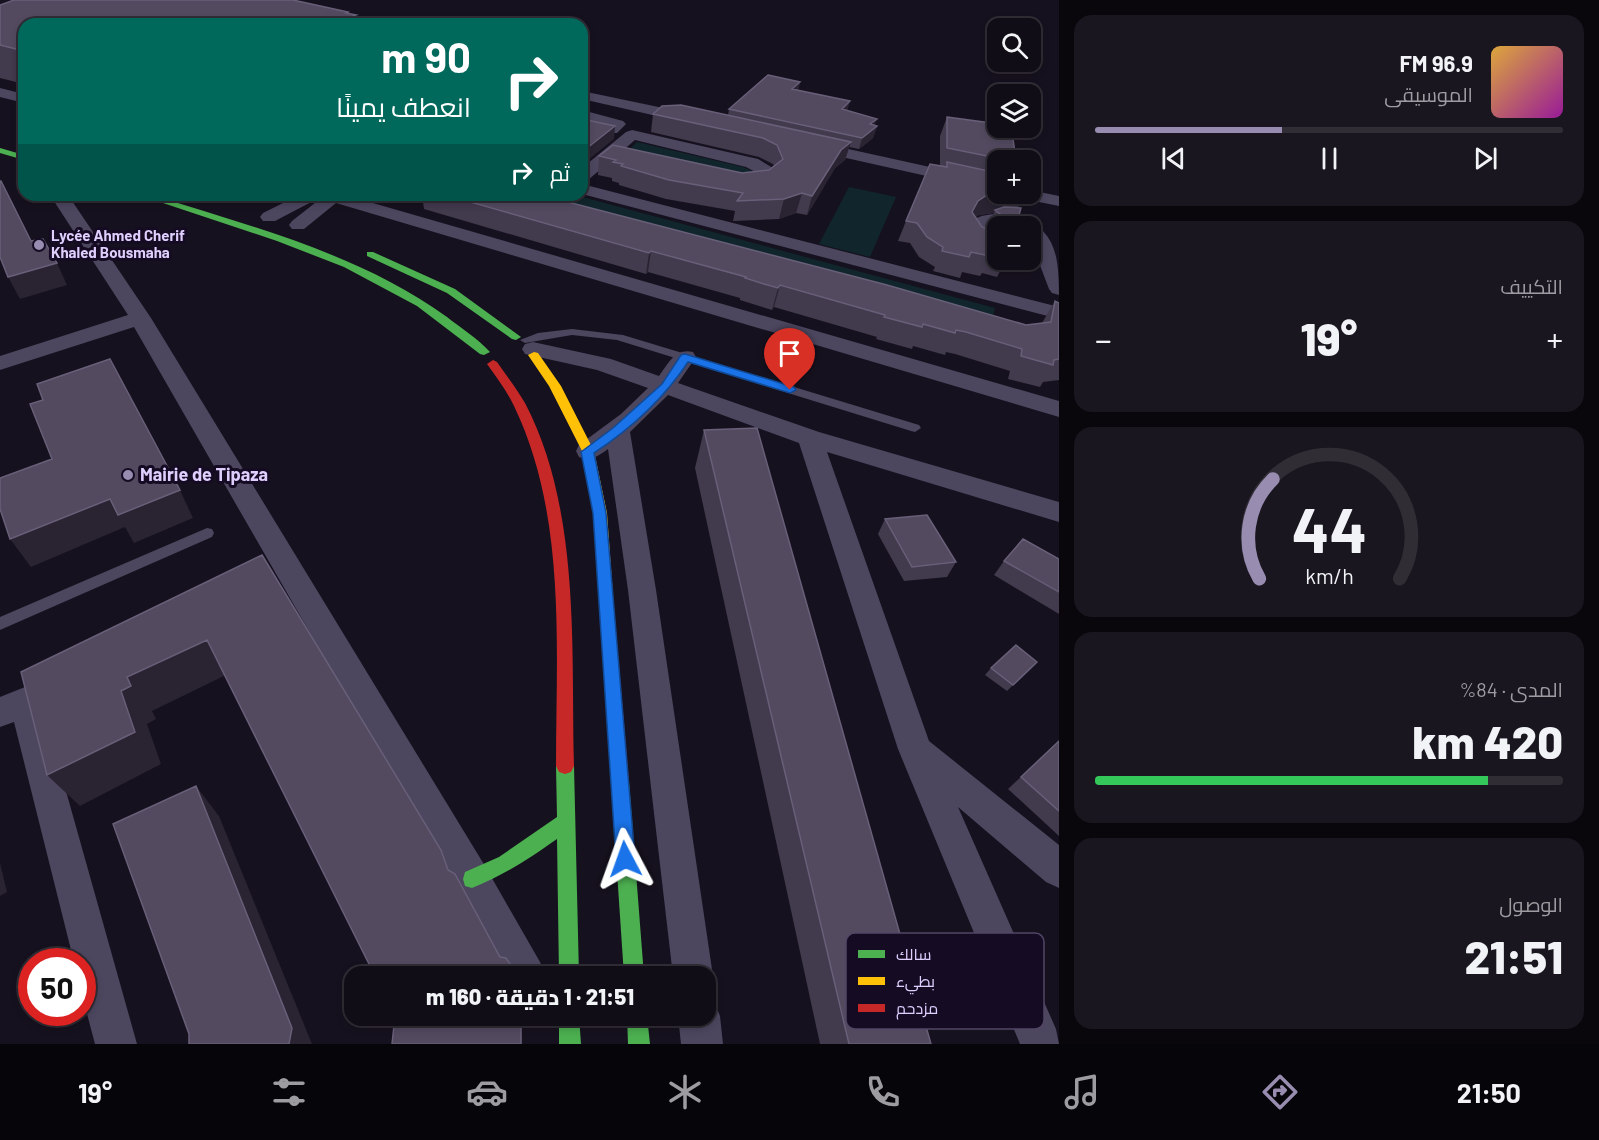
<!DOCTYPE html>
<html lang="ar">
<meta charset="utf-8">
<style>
body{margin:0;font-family:Barlow,Cairo,sans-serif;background:#19161f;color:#f1f3f6;direction:rtl;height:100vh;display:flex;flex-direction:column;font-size:22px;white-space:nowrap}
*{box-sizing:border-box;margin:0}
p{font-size:20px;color:#9c9ca1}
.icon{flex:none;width:33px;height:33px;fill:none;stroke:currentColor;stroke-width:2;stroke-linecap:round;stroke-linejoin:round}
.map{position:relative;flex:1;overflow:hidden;direction:ltr}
.sheet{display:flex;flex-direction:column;gap:15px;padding:15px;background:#09070c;width:540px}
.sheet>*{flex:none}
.hud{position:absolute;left:18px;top:18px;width:570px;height:183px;border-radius:18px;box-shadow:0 3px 9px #0003,0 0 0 2px #302d35;direction:rtl;background:#00695c;color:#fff;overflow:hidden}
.controls{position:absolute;left:987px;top:18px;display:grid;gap:12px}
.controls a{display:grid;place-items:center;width:54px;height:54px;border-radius:12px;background:#100d16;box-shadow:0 3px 9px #0003,0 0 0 2px #302d35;font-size:30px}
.speed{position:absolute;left:18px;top:948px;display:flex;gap:12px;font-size:30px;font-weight:700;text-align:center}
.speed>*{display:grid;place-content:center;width:78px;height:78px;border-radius:50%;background:#100d16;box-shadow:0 3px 9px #0003,0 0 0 2px #302d35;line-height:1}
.speed .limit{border:9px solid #d22;background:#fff;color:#111}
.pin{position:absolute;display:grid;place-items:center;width:51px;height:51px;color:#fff;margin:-62px -26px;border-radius:50% 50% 50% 0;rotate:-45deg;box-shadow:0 0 6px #0007}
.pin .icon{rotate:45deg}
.me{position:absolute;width:66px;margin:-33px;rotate:356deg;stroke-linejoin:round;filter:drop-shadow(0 0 4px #0008)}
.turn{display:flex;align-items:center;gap:21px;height:126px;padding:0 18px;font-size:27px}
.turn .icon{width:78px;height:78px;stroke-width:2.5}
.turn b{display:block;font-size:42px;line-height:51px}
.then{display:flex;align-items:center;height:57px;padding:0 18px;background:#0003;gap:12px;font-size:22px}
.big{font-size:45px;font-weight:800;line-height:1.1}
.sheet .widget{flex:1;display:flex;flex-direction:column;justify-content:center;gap:9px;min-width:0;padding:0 21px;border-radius:18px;background:#19161f}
.sheet .dial{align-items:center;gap:0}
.dial svg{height:156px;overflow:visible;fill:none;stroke:#302d35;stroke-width:7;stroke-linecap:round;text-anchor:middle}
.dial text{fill:#f1f3f6;stroke:none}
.song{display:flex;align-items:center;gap:18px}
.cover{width:72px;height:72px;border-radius:9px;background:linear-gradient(135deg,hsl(40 70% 55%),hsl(300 70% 35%))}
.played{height:6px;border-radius:3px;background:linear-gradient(90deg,#988cb0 40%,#302d35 40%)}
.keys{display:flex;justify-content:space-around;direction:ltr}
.heat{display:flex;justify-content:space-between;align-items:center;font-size:33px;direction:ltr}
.charge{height:9px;border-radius:4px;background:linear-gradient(90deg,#34c759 84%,#302d35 0)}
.trip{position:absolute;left:344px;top:966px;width:372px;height:60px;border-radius:18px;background:#100d16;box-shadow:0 3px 9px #0003,0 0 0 2px #302d35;font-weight:800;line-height:60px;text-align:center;direction:rtl}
.tabs{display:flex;height:96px;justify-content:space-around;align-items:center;background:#060509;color:#9c9ca1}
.tabs .icon{width:42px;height:42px}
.tabs .selected{color:#988cb0}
.tabs b{font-size:27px;color:#f1f3f6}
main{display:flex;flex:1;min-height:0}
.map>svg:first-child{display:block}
</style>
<main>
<section class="sheet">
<div class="widget">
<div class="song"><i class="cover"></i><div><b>96.9 FM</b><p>الموسيقى</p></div></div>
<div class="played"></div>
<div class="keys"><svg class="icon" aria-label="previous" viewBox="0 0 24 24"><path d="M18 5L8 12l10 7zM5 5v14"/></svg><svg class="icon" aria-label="pause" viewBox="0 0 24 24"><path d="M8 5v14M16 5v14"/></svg><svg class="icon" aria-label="next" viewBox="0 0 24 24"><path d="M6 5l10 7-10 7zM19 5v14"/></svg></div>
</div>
<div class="widget"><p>التكييف</p>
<div class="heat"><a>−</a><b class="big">19°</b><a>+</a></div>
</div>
<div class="widget dial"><svg viewBox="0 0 100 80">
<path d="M14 69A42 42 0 1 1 86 69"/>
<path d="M14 69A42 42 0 0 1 21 18" stroke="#988cb0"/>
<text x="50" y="56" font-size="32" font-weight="700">44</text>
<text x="50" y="72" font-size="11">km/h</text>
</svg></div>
<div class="widget"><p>المدى · 84%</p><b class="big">420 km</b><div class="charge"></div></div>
<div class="widget"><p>الوصول</p><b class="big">21:51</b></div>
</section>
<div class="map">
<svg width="1059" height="1044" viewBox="0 0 1059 1044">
<rect width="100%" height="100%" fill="#16111e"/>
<path fill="#10262c" d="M637 142 743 167 752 171 753 175 627 152Z
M849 187 896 197 870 257 819 244Z
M541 195H575L995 308 993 316Z"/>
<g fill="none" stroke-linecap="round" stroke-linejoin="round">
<path fill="#4c465f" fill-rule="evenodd" d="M572 329 623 335 919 425 921 428 915 432 911 431 617 340 572 335 525 343 520 340 538 333Z
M207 528 212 529 214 533 212 537 0 630V617Z"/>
<path fill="#4c465f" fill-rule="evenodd" d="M0 88 24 94V103L0 97Z
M582 91 692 114 700 119 692 124 582 99Z
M582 110 623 121 626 124 617 133H605L603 130 607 126 582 120Z
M632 130 758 159 773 168 776 177C767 189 753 193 738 190L735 186 738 182 755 179 759 174 746 167 635 140 588 180 582 181V168L626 132Z
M812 141 998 182V192L806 149 804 146Z
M582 184 1059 307V319L582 194Z
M1030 190 1059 196V206L1019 198 1016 194H1030Z
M50 195H68L151 318 485 866 540 962 546 976H504L459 892 134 327 0 370V356L128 315Z
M299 195H345L1059 401V417L336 203 304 229H292L289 225 292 221 320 199 319 198 275 221H263L260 217 263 213Z
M1001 214C1053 221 1059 248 1059 295L1052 293 1049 289 1030 239V226L994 225 984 228 983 231 988 237 998 242V255L974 245 965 231C970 216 986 214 1001 214Z
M533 342 611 359 659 376C669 363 675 348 693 352L696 357 678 383 819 432 1059 502V522L827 452 929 741 1059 845V888L1046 882 958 807 1056 1029 1059 1044H1020L898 749 799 443 668 395 630 432 656 590 713 976 705 991V976H673L628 590 608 449C598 456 592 461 579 457L576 451 579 445 621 414 648 388 597 370 525 354 522 349 525 344Z
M25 687 36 692 41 702 137 1044H95L82 995V962H74L14 722 0 727V697Z
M705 998 714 1001 720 1016 723 1044H681L678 1016H705Z"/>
<path fill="#4caf50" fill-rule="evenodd" d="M0 148 24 155V160L0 153Z
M139 195H152C253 227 360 254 447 317 461 328 478 339 490 352L484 355 480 354 417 306 344 267 277 241Z
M367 252H373L455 289 521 337 516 340 512 339 447 293 367 256Z
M565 758 571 760 574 766 579 976H559L557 839C527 860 506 874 472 888L465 886 463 879 465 872 499 857 557 817 556 766 559 760Z
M620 774 626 776 629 782 644 976H624L611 782 614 776Z
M559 1016H579L581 1044H559Z
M627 1016H647L650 1044H628Z"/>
<path fill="#ffc107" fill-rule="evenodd" d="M534 352 538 353 561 386 594 451 607 513 613 596 611 600 606 602 601 600 599 596 593 513 582 451 549 386 528 355Z"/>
<path fill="#c62828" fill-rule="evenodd" d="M493 360 497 362C506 375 517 389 525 403 581 510 571 649 574 766L571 772 565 774 559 772 556 766C556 648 567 516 514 406 507 391 497 378 487 364Z
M606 590 611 592 613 596 629 782 626 788 620 790 614 788 611 782 599 596 601 592Z"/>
</g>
<path fill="#423a4d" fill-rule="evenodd" d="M0 5 348 12V13L24 24V84L0 78Z
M800 82 798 90 848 111 877 126 873 138 859 149 849 147 845 160 835 168 807 215 796 213 779 219 733 221 735 211 666 199 619 185V183L612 181V178L598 175 599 156 742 173 769 170 774 166 773 164 759 157 651 132 653 114 728 115 729 109Z
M947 117 992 136 1016 160H998V194H1024L1018 208 1016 226H998V260H1006L997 277 982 273 980 276 962 272 960 278 933 271 935 267 919 257 910 243 898 241 906 221 940 166V136ZM994 213 986 229 982 227 975 217 979 215Z
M422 195H541L1026 325 1042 323 1055 301 1059 303V380L1043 382 1040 387 1008 379 1010 371 955 354 946 352 945 355 913 346 912 349 876 339 877 337 774 307 772 310 740 300V298L648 272 646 274 424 209Z
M704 430 931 1044H820L695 468Z
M885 519 956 562 947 577 904 581 878 534Z
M1059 559V614L994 575 1004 561Z
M1037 662 1007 691 985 675 991 668Z
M1059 741V836L1008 789Z"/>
<path fill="#292332" d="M356 15 357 23 363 20V24H354L353 16Z
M800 82 797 92 792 89Z
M850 101 847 112 842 109Z
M877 119 873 129 877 126 873 138 859 149 862 138 870 124Z
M615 126 614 139 582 165V152Z
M851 142 845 160 835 168 807 215 812 196 841 150Z
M802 193 796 213 779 219 784 199Z
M999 194H1009L1001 212 995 210 994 213 979 215 969 221 963 232 978 201 987 195Z
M651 251 648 272 646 274 649 253Z
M57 263 67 285 20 299 8 277Z
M780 285 774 307 772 310 778 288Z
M180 490 193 518 134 543 125 527 31 567 10 539 110 499Z
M207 640 226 675 152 711 156 719 147 724 161 764 80 806 47 775 121 691 127 677Z
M1037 662 1031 669 1007 691 1013 685Z
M196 786 219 816 312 1044H289Z
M0 863 7 892 0 896Z
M521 1016H522V1044H521Z"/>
<path fill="#534a60" stroke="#685f79" stroke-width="1.5" d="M14 0H293L348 12 346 13 356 15 353 16 363 20 354 24H24V51L0 45V5Z
M768 75 800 82 792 89 850 101 842 109 877 119 870 124 877 126 862 138 729 109Z
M681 105 851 142 841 150 812 196 802 193 784 199 737 201 743 193 669 180 621 166 623 164 613 162 616 160 599 156 613 145 742 173 769 170 783 159 777 145 763 138 653 114 662 106Z
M947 117 991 123 992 136 1013 139 1016 160H1007L947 148Z
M582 119 615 126 582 152Z
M947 162 998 173V194H999L987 195 978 201 972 212 982 227 998 233V254L990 252V256L971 252 969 257 942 251 943 247 927 237 917 223 906 221 930 164 947 167Z
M0 181H1L31 241 43 239 57 263 8 277 0 257Z
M446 195H541L887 285 1026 325 1051 322 1055 301 1059 303V359L1054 360 1053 365 1021 356 1022 349 966 332 956 330 955 333 923 324 922 327 884 317 885 315 780 285 778 288 764 284 745 278 746 277 651 251 649 253Z
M1004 207 1021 208 1016 226H1009L1010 222 995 210Z
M110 359 180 490 118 515 110 499 10 539 0 509V478L52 459 30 404 43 400 37 384Z
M757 428 931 1044H849L704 430Z
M927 515 956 562 912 567 885 519Z
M1023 539 1059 559V592L1004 561Z
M262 555 441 850 448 870 455 874 500 957 506 958 518 976H375L207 640 127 677 131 686 121 691 135 732 47 775 21 672Z
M1016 645 1037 662 1013 685 991 668Z
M1059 741V811L1021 777Z
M196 786 292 1028 289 1044H189V1034L113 824Z
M395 1016H521V1044H392Z"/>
<path fill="#1a73e8" stroke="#114b97" stroke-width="1.5" d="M685 354 794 387 796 390 790 393 688 362C663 400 632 428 594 453L606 513 635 859 632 865 625 868 619 865 616 859 593 513 581 452 613 428 662 384 681 355Z"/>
<g fill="#988cb0" stroke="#150c23" stroke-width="2">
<circle cx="39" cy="245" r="6"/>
<circle cx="128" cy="475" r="6"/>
</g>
<g text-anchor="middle" stroke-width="6" stroke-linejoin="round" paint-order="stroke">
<g font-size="15" font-weight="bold" fill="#decfff" stroke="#150c23" text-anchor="start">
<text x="51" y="241">Lycée Ahmed Cherif<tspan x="51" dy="17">Khaled Bousmaha</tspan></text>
</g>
<g font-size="18" font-weight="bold" fill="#decfff" stroke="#150c23" text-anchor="start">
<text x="140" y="481">Mairie de Tipaza</text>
</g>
</g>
<rect x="846" y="933" width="198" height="96" rx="9" fill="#150c23" stroke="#514665" stroke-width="1.5"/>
<rect x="858" y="950" width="27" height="8" fill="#4caf50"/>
<rect x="858" y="977" width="27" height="8" fill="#ffc107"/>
<rect x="858" y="1004" width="27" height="8" fill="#c62828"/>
<g font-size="16" fill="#decfff">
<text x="896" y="960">سالك</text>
<text x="896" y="987">بطيء</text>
<text x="896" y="1014">مزدحم</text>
</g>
</svg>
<div class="controls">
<a><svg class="icon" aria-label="search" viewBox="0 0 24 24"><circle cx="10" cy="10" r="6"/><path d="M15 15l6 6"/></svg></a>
<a><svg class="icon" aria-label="layers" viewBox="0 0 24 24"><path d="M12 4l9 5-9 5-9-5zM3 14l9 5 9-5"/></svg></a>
<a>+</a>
<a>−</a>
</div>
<div class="speed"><div class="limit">50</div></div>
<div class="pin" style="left:790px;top:390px;background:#d93025"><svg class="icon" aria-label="arrive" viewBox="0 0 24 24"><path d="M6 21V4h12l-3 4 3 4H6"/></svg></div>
<svg class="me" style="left:625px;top:859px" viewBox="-20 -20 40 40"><path d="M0-17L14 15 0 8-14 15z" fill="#1a73e8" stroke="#fff" stroke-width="4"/></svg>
<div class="trip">21:51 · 1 دقيقة · 160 m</div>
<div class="hud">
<div class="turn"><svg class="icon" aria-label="right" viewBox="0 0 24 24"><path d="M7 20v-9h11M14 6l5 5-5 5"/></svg><div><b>90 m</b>انعطف يمينًا</div></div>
<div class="then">ثم<svg class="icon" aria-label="right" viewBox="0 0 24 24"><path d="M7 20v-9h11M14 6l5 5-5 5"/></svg></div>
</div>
</div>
</main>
<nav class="tabs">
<b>21:50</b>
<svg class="icon selected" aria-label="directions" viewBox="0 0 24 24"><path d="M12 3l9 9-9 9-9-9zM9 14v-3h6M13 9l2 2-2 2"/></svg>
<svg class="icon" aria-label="music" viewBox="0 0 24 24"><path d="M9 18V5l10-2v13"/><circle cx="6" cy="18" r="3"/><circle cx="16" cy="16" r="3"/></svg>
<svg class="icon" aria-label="phone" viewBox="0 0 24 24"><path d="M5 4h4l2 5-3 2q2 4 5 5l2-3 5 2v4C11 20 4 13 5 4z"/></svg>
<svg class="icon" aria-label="climate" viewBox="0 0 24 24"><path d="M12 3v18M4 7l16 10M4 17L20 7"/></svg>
<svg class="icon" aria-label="car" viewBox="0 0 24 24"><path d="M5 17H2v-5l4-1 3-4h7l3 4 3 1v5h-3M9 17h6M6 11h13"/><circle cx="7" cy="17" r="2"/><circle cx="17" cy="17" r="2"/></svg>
<svg class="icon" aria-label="filters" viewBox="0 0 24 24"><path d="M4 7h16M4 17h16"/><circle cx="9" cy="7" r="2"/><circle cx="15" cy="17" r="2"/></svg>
<b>19°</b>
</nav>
